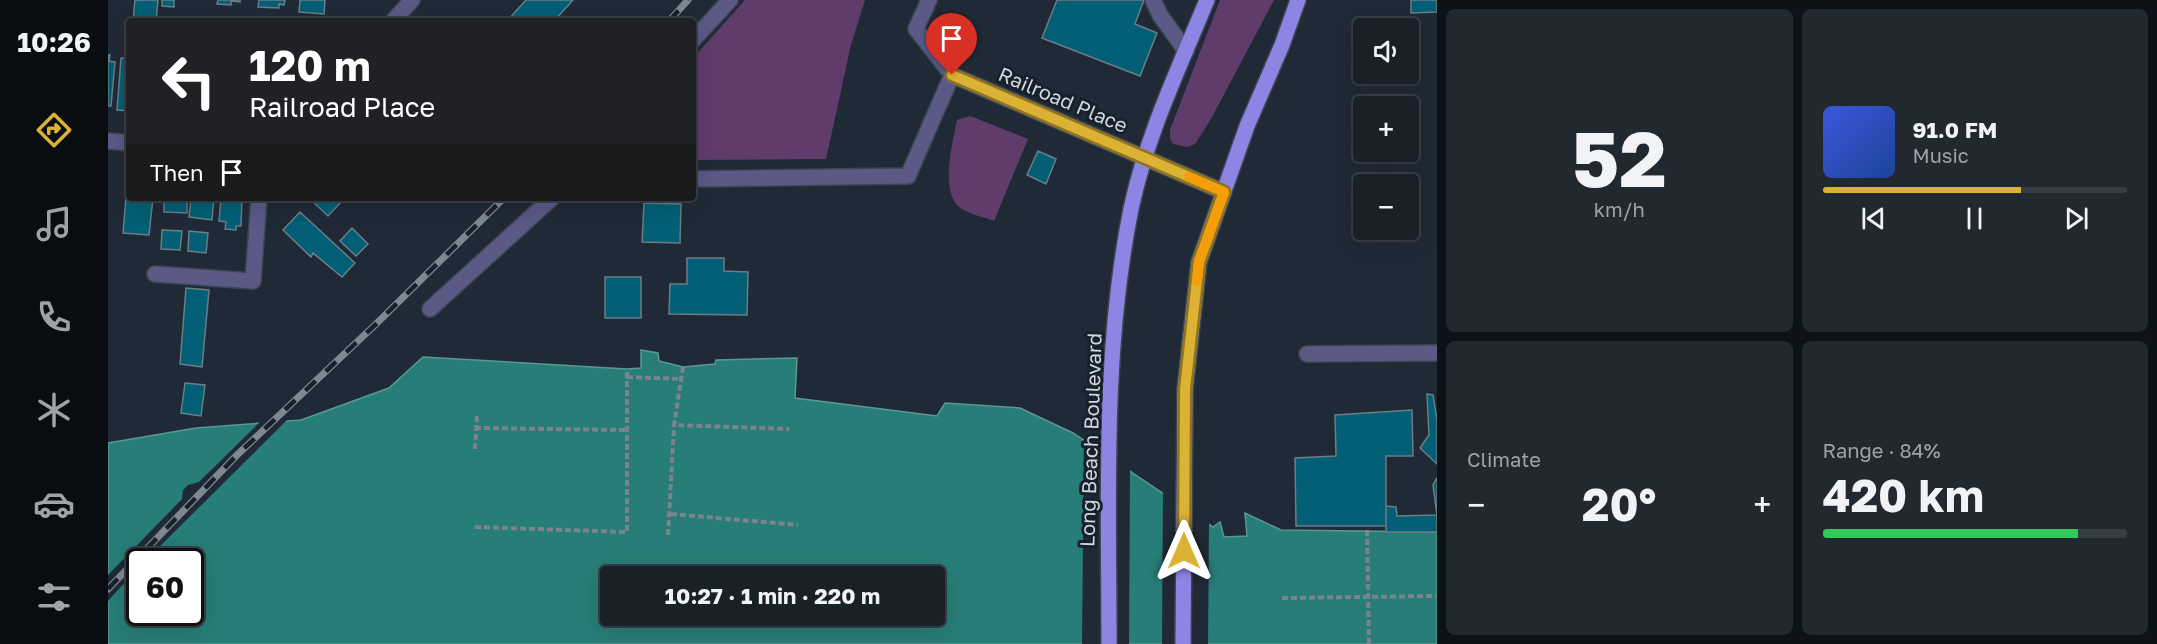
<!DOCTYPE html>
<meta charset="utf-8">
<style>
body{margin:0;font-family:"Golos Text",sans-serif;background:#212830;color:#f1f3f6;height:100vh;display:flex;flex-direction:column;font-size:22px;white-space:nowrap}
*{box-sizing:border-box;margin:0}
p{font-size:20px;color:#9fa3a8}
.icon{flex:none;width:33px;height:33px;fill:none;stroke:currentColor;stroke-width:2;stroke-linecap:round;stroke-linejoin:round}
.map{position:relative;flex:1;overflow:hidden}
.drawer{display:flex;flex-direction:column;gap:9px;padding:9px;background:#0d1216;width:720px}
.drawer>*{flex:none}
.top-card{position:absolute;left:18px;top:18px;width:570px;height:183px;border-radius:6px;box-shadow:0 6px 24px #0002,0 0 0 2px #363e45;background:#202124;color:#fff;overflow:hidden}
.tools{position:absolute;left:1245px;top:18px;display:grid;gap:12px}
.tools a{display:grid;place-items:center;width:66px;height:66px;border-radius:6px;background:#182028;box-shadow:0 6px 24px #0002,0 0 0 2px #363e45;font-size:30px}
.speed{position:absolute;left:18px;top:548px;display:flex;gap:12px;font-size:30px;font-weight:700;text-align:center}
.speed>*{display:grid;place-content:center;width:78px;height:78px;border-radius:50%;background:#182028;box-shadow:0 6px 24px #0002,0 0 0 2px #363e45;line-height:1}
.speed .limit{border:3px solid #111;border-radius:9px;background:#fff;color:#111}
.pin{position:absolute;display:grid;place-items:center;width:51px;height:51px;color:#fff;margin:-62px -26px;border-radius:50% 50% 50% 0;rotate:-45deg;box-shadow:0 0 6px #0007}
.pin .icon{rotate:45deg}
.me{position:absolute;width:66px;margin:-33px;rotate:0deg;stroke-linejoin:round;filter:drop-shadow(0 0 4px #0008)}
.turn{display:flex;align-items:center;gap:21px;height:126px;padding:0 24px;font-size:27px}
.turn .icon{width:78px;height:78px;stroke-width:2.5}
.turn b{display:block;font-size:42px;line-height:51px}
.then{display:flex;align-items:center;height:57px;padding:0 24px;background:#0003;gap:12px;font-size:22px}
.big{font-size:45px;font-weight:700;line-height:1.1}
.drawer .tile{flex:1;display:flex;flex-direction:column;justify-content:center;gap:9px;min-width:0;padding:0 21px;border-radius:9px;background:#212830}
.drawer .dial{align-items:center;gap:0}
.dial b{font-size:78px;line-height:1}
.song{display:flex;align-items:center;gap:18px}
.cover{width:72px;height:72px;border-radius:9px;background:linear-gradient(135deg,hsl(230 70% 55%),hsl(220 70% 35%))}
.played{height:6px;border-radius:3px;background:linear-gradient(90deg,#dbb233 65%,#363e45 65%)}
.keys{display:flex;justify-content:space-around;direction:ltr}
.heat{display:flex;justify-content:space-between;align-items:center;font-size:33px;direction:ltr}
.charge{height:9px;border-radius:4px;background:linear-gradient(90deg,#34c759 84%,#363e45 0)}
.drawer .tiles{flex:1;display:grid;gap:9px;grid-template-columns:repeat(2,1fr)}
.trip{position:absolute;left:492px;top:566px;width:345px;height:60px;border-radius:6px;background:#182028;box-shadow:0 6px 24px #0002,0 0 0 2px #363e45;font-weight:700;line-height:60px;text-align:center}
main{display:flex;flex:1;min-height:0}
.dock{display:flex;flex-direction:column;width:108px;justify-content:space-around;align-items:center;background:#0a0d10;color:#9fa3a8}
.dock .icon{width:42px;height:42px}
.dock .on{color:#dbb233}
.dock b{font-size:27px;color:#f1f3f6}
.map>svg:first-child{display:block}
</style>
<main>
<nav class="dock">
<b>10:26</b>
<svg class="icon on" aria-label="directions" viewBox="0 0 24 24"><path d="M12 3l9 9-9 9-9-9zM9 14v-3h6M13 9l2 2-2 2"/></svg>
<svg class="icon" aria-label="music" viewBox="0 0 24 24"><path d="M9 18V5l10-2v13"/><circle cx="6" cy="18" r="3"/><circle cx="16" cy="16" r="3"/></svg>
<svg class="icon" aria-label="phone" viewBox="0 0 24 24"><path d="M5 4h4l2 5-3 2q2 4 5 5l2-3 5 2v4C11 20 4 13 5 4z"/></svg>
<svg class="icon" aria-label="climate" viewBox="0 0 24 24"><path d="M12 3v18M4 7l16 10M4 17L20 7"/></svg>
<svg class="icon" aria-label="car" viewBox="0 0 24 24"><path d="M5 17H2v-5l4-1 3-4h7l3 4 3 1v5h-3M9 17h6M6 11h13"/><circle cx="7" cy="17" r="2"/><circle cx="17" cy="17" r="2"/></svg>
<svg class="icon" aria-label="filters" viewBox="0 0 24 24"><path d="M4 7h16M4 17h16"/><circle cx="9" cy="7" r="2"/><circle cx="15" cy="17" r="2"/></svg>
</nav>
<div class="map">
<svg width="1329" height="644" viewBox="0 0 1329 644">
<rect width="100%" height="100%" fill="#202a36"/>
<path fill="#603c6b" d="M637 0H757L743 45 718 159 585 160V58Z
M1112 0H1166L1103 119 1087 144 1079 147 1065 144 1062 138V130Z
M862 116 920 139 886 221C876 217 860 214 851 207 832 191 845 140 849 120Z"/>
<path fill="#277d77" stroke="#5a9896" stroke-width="1.5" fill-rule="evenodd" d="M533 350 550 353 551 361 575 367 607 364 608 360 689 358 687 398 829 416 837 403 912 408 965 433 1105 527 1112 522 1116 537 1139 536 1137 513 1173 530 1329 532V644H0V443L88 428 193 420 281 388 315 357 519 369 533 368ZM32 561H82V612H32ZM502 576H826V615H502Z"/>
<path fill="#202a36" d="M181 418 37 561H32L31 567 0 601V575L74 499 75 490 80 485 91 482 154 420Z
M976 437 1022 468 1021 644H974Z
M1055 490 1101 521 1100 644H1054Z"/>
<path fill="#035f75" stroke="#6a7e85" stroke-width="1.5" d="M27 0H50L48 21H25Z
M54 0H66V7L54 6Z
M110 0H132V2L123 1V5L109 4Z
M151 0H177L176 5 171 4V8L150 7Z
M192 0H217L216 14 191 12Z
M418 0H465L446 21H399Z
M949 0H1036L1027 24 1049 33 1032 76 934 38Z
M1303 0H1329V12L1303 13Z
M0 55H2L1 61 7 62 3 106H0Z
M13 58H21V111L9 110Z
M930 151 948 159 938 184 919 175Z
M19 185H21V198H45L41 235 15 233Z
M56 198H79V213L56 212Z
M83 198H106L104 220 81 217Z
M113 198H134L133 226H128V230L117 229 118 222 111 221Z
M201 198H231L234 201 220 216Z
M536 203 573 204 572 243 534 242Z
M192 212 247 263 234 277 205 253 203 257 175 230Z
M244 228 260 244 248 256 232 241Z
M54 230 74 231 72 250 53 249Z
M81 231 100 233 98 253 80 251Z
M579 258H616V271L640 272 639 315 561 314 562 284H579Z
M497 277H533V318H497Z
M78 288 101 290 94 367 72 364Z
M77 383 97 385 93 416 73 413Z
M1319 394 1325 395 1329 420V464L1312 448 1321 435Z
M1304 410 1305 456H1278V526H1188L1187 458 1228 456 1227 415Z
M1329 478V532H1278V506L1288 507 1289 516 1329 515 1325 485Z"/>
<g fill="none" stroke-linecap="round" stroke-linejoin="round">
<g stroke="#3c4651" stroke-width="18">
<path id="minor" d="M821 0 808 29 844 75
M1045 0 1052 15 1078 51
M285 21 304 0
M585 40 622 0
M0 141 21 143
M585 179 800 176 844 75 1116 192
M47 274 145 281 151 198
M322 309 444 198
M1199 354 1329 353"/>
</g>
<g stroke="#3c4651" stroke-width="18">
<path id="major" d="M1001 644C1001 500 994 352 1023 209 1038 137 1071 68 1099 0
M1075 644 1077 389 1091 262 1139 126 1174 45 1190 0"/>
</g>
<path stroke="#7b838d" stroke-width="4" stroke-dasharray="6 3" stroke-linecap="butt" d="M575 367 566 425 681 429
M519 377 573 379
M367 428 518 430
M367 449 369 415
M563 514 690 525
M367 527 519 532V369
M1259 530 1261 644
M560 535 566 425
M1174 598 1329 596"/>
<use href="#minor" stroke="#5b5986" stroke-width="15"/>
<use href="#major" stroke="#8d85e4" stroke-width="15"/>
<g stroke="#7f8791" stroke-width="7">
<path id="rail" d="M561 21 580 0
M0 589 129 455 267 325 396 198"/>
</g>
<use href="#rail" stroke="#17212c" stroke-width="4.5" stroke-dasharray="14" stroke-linecap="butt"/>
</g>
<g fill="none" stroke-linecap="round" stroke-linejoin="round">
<g stroke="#8e7421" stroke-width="15">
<path id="route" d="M844 75 1116 192 1091 262 1077 389 1076 551"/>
</g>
<use href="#route" stroke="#dbb233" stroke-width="10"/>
<path stroke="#f59e0b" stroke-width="10" d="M1081 177 1116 192 1091 262 1089 281"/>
</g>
<g text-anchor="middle" stroke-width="6" stroke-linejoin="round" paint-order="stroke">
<g font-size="20" fill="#d1d7df" stroke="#17212c">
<text transform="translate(955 100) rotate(23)" y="7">Railroad Place</text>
<text transform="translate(983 440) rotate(-88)" y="7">Long Beach Boulevard</text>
</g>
</g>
</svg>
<div class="tools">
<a><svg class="icon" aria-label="sound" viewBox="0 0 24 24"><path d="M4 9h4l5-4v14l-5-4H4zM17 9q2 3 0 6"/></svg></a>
<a>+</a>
<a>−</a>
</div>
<div class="speed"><div class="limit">60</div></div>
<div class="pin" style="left:844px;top:75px;background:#d93025"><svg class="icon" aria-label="arrive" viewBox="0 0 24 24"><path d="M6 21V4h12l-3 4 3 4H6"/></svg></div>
<svg class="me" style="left:1076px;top:551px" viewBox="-20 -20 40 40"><path d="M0-17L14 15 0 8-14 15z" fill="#dbb233" stroke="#fff" stroke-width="4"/></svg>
<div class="trip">10:27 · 1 min · 220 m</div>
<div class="top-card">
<div class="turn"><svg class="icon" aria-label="left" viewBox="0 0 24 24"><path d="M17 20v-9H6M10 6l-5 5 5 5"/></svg><div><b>120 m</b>Railroad Place</div></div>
<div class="then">Then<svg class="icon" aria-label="arrive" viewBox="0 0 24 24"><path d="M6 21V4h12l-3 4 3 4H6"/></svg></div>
</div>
</div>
<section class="drawer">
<div class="tiles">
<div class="tile dial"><b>52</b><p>km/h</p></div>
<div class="tile">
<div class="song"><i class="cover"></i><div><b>91.0 FM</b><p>Music</p></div></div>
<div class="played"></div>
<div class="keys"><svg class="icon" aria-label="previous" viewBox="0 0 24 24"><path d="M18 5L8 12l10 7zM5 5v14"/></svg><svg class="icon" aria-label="pause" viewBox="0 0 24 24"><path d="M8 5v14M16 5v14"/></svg><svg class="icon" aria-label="next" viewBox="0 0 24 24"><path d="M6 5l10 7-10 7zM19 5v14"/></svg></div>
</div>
<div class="tile"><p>Climate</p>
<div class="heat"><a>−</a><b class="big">20°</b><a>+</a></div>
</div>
<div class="tile"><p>Range · 84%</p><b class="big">420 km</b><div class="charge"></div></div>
</div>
</section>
</main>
